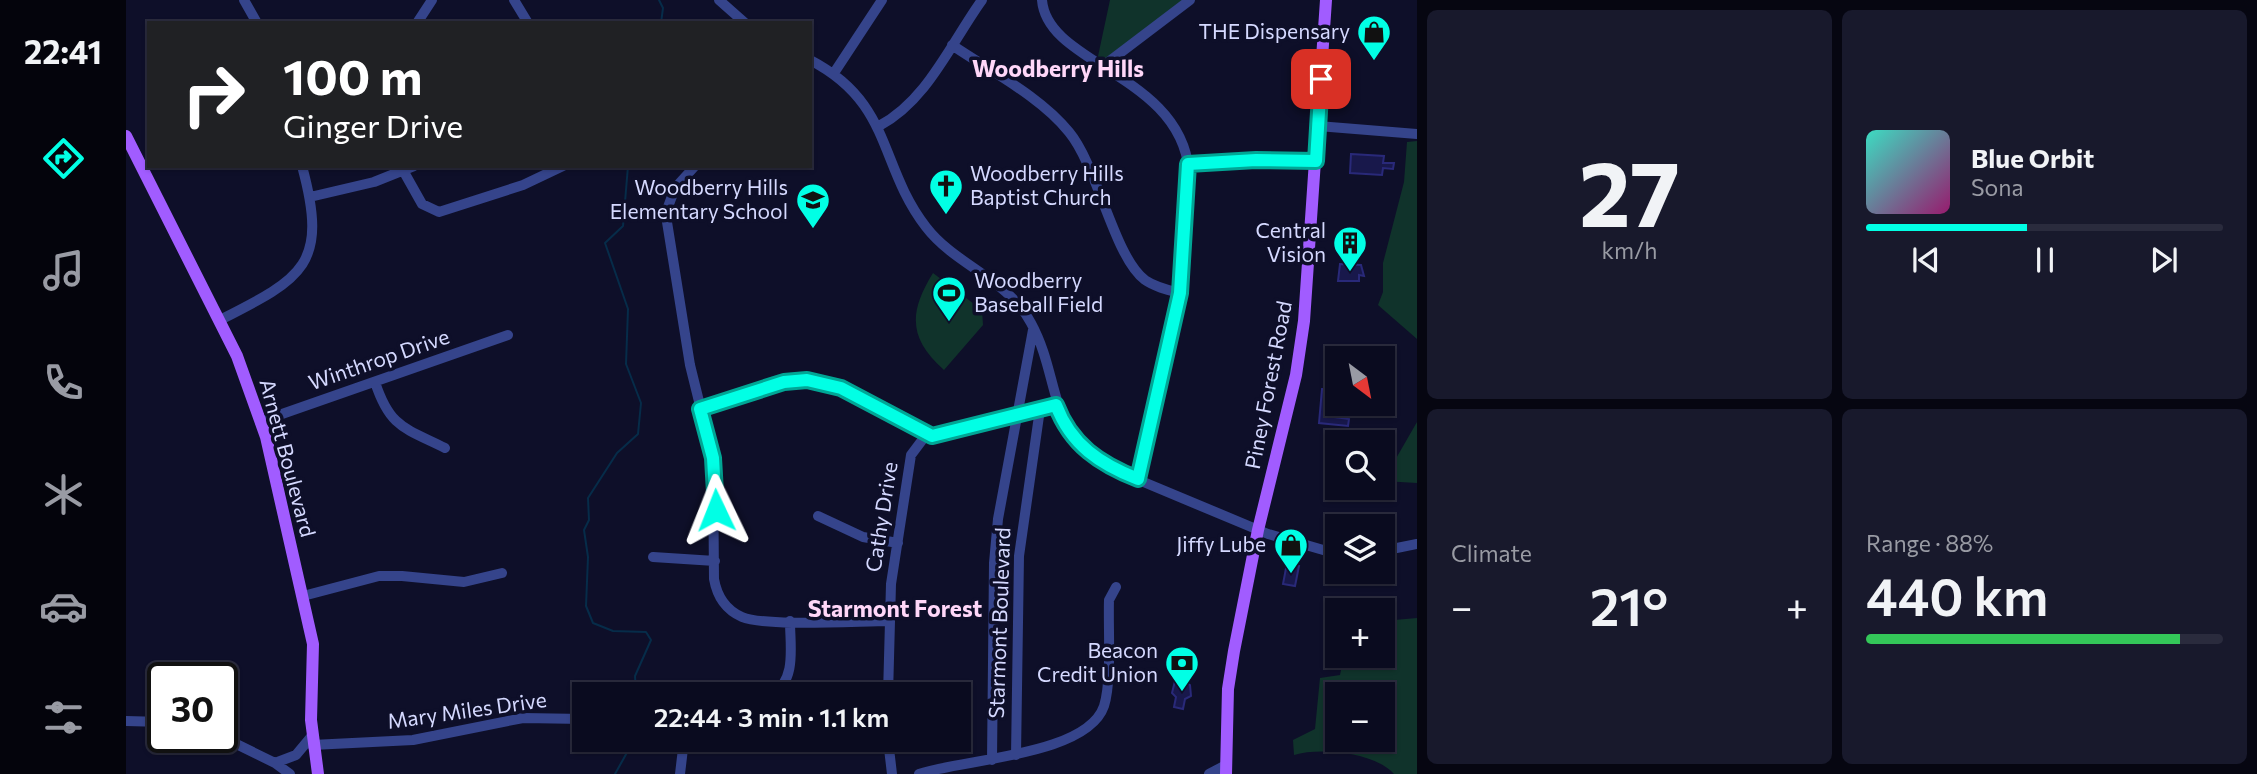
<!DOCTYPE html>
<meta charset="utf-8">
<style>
body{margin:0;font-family:Commissioner,sans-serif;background:#18192c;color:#f1f3f6;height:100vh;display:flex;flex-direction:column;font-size:26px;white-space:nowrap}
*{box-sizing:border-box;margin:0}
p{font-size:23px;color:#999ba4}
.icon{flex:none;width:38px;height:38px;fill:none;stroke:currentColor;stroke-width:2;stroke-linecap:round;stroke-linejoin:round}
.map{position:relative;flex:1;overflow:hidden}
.drawer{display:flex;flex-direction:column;gap:10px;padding:10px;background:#060611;width:840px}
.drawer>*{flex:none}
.guide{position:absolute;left:21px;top:21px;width:665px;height:147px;border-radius:0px;box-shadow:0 2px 5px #0004,0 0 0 2px #2a2b3d;background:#202124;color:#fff;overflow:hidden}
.needle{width:46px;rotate:148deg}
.controls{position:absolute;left:1199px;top:346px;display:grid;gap:14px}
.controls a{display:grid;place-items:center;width:70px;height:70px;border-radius:0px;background:#0a0b1f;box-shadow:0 2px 5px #0004,0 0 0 2px #2a2b3d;font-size:35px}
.speed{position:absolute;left:21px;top:662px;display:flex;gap:14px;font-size:35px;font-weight:700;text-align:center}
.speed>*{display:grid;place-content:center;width:91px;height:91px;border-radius:50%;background:#0a0b1f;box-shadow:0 2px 5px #0004,0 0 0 2px #2a2b3d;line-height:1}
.speed .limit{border:4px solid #111;border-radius:10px;background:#fff;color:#111}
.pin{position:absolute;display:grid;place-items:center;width:60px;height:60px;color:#fff;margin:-30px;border-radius:14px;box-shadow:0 4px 10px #0006}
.me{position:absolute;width:77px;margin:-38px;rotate:358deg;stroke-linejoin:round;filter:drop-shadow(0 0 5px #0008)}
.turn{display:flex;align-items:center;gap:24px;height:147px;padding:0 21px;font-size:32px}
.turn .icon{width:91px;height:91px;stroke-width:2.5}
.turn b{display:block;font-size:49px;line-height:60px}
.big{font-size:52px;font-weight:600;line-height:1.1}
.drawer .tile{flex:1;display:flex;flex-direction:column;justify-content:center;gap:10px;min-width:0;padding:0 24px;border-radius:10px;background:#18192c}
.drawer .dial{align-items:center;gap:0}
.dial b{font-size:91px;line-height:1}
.song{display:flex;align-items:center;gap:21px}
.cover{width:84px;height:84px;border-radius:10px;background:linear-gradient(135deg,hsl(170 70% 55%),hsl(320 70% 35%))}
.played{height:7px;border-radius:4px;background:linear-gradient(90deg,#01ffe5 45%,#2a2b3d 45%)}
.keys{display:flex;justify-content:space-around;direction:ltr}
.heat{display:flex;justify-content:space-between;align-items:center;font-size:38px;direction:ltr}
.charge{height:10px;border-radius:5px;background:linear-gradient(90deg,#34c759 88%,#2a2b3d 0)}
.drawer .tiles{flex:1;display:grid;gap:10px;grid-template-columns:repeat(2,1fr)}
.trip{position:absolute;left:446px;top:682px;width:399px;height:70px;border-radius:0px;background:#0a0b1f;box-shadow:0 2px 5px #0004,0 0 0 2px #2a2b3d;font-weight:600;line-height:70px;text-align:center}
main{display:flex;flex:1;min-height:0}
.tabs{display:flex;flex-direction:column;width:126px;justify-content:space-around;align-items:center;background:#04040c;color:#999ba4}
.tabs .icon{width:49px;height:49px}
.tabs .selected{color:#01ffe5}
.tabs b{font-size:32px;color:#f1f3f6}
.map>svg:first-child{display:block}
</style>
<main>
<nav class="tabs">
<b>22:41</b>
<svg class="icon selected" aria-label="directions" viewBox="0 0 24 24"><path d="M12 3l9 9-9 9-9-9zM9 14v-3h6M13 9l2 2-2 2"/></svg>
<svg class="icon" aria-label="music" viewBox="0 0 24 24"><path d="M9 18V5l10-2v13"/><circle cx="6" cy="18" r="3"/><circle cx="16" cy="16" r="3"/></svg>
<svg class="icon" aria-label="phone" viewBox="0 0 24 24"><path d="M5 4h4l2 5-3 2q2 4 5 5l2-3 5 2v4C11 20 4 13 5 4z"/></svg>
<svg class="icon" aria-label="climate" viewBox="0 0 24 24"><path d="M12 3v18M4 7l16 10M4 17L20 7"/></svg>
<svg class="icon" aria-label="car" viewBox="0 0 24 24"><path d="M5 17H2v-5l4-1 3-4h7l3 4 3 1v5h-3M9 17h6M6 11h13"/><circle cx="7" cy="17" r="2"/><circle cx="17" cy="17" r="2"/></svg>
<svg class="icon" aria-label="filters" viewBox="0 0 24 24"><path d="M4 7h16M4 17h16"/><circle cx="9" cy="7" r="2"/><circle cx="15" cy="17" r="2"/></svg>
</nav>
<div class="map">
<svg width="1291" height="774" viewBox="0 0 1291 774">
<rect width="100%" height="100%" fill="#0e0f29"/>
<path fill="#10332b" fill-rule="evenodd" d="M984 0H1064L977 66 971 61Z
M1291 141V339L1252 305 1257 292V263L1278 182 1281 142Z
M807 273 856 310 857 325 818 370C782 338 783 312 807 273Z
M1291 422V483L1257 481Z
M1291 618V774H1268C1250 753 1195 747 1168 755L1167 740 1189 729 1194 678 1214 675 1218 656H1256L1257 621ZM1211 695H1256V740H1211Z"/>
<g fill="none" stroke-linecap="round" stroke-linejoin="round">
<path stroke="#062c49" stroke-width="2" d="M533 0 537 8 535 23
M502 166 497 226 479 243 502 309 500 364 515 403 512 434 491 453 462 498 463 520 458 530 462 557 460 606 467 623 487 631 520 632 525 640 509 676 510 695
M489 774 508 740"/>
</g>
<path fill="#18184b" stroke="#292979" stroke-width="2" d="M1225 154 1258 156 1257 163H1268L1267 169 1257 168 1256 175 1224 173Z
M1214 264 1235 265 1238 276 1233 275V281H1212Z
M1196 389 1211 390 1207 417 1223 419 1222 426 1193 423Z
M1161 563 1173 566 1169 586 1157 584Z
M1050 677 1064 685 1065 696 1059 699 1057 709 1048 707 1050 697 1046 693Z"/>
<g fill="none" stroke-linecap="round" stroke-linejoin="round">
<path stroke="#35448b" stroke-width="10" d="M118 0 131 23
M388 0 402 23
M593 0 619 23
M916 0C921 65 1054 74 1063 171L1054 293 1012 479
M291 23 306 0
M826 45C864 71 914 96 943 132 972 167 988 257 1019 280 1029 287 1042 290 1054 293
M684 60C767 103 752 165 800 227 830 266 881 278 905 323 935 378 920 432 984 468L1142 534 1211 554
M977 66 1064 0
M708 73 756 0
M753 126C801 101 825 43 856 0
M1192 126 1291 134
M1062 164 1130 160 1190 161
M569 166 549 188 542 207 541 222 564 365 587 458 588 579C591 596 600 610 616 617 640 627 732 621 763 621
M278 172 296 204 313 212 397 185 437 166
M184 197 248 182 288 166
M94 320C177 278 203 265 176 166
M249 382C264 428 279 428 319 448
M574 409C639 388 673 364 739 401 760 412 783 430 806 437L930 405
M136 421 382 335
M692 516 737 537 772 543
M1256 551 1291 544
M527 557 589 561
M177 596 253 576H276L338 582 376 573
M646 695C671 679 664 647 664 621
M762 695 765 584 785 455 800 435
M0 721 37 722
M96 737 149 763 170 755 185 737
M762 740 766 774
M186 745 287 740 397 718 458 719
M890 755 893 556 914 409
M866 760 868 563 872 519 907 330
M149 763 164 774
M554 774 558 740
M793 774C836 759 961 756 978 706 986 681 982 628 983 600L990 587
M1083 774 1100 765"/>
<path stroke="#a15cff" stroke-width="12" d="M0 136 111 356 140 437 187 644 185 720 192 774
M1100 774 1102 689 1108 651 1132 530 1170 375 1178 321 1200 0"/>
</g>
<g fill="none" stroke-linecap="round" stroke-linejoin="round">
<g stroke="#01a695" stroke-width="18">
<path id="route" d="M590 510 587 458 574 409 658 382 681 380 715 388 806 436 930 405C945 445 974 464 1012 479L1054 293 1062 164 1130 160 1190 161 1195 79"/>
</g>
<use href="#route" stroke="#01ffe5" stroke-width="12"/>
</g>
<defs>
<g id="shop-pin" transform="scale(1.75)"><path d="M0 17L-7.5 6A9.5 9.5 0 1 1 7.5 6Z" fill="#01ffe5" stroke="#0e0f29"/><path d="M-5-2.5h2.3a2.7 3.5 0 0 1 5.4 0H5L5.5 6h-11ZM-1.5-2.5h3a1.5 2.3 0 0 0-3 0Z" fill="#111"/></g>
<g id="church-pin" transform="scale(1.75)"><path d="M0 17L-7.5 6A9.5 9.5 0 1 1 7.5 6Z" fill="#01ffe5" stroke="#0e0f29"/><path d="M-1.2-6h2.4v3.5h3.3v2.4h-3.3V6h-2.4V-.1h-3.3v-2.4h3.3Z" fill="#111"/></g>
<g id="school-pin" transform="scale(1.75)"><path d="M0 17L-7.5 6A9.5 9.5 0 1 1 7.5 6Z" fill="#01ffe5" stroke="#0e0f29"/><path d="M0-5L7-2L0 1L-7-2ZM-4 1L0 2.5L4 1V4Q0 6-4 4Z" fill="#111"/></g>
<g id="building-pin" transform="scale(1.75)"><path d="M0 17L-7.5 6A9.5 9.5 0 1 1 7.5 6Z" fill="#01ffe5" stroke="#0e0f29"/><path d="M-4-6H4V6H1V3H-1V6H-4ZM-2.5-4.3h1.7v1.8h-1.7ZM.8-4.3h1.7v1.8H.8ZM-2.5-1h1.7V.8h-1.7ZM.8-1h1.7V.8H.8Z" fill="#111"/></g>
<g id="stadium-pin" transform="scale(1.75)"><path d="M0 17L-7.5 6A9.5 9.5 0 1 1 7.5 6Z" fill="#01ffe5" stroke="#0e0f29"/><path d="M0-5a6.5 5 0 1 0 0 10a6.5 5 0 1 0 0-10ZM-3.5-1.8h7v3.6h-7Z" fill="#111"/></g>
<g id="bank-pin" transform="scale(1.75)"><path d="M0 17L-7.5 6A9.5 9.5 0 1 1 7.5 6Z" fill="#01ffe5" stroke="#0e0f29"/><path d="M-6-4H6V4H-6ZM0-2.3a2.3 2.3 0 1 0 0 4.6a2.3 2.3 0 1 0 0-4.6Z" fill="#111"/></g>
</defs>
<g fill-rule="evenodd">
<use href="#shop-pin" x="1248" y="32"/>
<use href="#church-pin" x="820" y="186"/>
<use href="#school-pin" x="687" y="200"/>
<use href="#building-pin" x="1224" y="243"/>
<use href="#stadium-pin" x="823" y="293"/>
<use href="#shop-pin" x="1165" y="545"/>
<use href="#bank-pin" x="1056" y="663"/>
</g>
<g text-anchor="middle" stroke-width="7" stroke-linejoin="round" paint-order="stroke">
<g font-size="21" fill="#d5d9ff" stroke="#0e0f29" text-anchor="end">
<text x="1224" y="39">THE Dispensary</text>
<text x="844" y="181" text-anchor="start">Woodberry Hills<tspan x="844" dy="24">Baptist Church</tspan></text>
<text x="662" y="195">Woodberry Hills<tspan x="662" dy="24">Elementary School</tspan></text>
<text x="1200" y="238">Central<tspan x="1200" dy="24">Vision</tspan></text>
<text x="848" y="288" text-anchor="start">Woodberry<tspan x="848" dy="24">Baseball Field</tspan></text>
<text x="1140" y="552">Jiffy Lube</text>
<text x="1032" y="658">Beacon<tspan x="1032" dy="24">Credit Union</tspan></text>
</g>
<g font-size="21" fill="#d5d9ff" stroke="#0e0f29">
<text transform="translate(253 360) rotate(-19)" y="7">Winthrop Drive</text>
<text transform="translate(1143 385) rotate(-79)" y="7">Piney Forest Road</text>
<text transform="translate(161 458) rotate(75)" y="7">Arnett Boulevard</text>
<text transform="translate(756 517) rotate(-81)" y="7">Cathy Drive</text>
<text transform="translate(874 623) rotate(-88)" y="7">Starmont Boulevard</text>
<text transform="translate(341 711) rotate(-8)" y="7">Mary Miles Drive</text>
</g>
<g font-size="23" font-weight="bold" fill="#ffd7f9" stroke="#0e0f29">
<text x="932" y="77">Woodberry Hills</text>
<text x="769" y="617">Starmont Forest</text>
</g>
</g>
</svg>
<div class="controls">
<a><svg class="needle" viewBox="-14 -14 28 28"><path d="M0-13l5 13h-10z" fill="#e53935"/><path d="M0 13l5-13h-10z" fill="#999ba4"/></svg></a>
<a><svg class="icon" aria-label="search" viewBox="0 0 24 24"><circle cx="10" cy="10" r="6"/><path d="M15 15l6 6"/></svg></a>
<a><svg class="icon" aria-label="layers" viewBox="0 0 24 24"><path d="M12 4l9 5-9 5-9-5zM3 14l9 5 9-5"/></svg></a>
<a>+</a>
<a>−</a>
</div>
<div class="speed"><div class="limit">30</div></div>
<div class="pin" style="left:1195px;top:79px;background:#d93025"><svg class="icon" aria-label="arrive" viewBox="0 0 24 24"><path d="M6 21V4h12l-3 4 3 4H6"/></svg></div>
<svg class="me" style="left:590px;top:510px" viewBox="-20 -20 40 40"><path d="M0-17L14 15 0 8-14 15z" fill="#01ffe5" stroke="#fff" stroke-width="4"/></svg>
<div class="trip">22:44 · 3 min · 1.1 km</div>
<div class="guide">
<div class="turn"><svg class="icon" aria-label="right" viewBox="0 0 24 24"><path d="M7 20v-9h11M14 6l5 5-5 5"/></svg><div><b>100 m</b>Ginger Drive</div></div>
</div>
</div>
<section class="drawer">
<div class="tiles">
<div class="tile dial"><b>27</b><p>km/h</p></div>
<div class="tile">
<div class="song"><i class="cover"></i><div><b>Blue Orbit</b><p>Sona</p></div></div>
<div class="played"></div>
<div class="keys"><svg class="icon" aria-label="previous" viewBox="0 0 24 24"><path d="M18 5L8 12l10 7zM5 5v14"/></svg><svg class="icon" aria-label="pause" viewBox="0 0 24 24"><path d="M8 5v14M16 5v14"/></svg><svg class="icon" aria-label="next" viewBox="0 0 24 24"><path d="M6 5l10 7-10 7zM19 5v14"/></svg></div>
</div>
<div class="tile"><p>Climate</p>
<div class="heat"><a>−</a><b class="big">21°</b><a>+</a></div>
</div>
<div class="tile"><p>Range · 88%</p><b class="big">440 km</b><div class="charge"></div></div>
</div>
</section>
</main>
